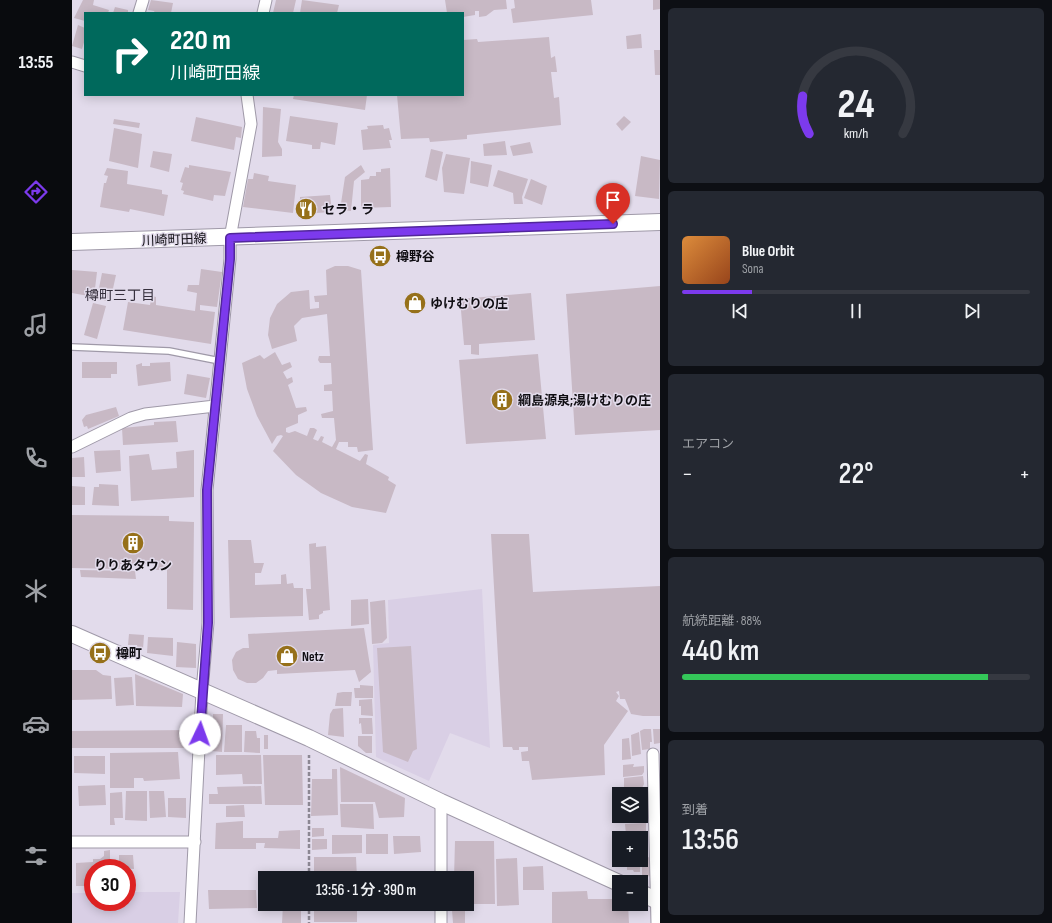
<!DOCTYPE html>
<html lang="ja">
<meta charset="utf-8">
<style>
body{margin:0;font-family:"Sofia Sans Condensed","Noto Sans JP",sans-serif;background:#242831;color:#f1f3f6;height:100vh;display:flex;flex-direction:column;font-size:15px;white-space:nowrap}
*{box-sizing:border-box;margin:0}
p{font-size:13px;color:#9ea1a6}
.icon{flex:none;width:22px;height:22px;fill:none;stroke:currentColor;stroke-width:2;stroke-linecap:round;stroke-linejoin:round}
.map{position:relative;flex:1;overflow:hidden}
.side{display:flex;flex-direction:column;gap:8px;padding:8px;background:#0d0f14;width:392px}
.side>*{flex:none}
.hud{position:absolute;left:12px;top:12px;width:380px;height:84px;border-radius:0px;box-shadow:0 2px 10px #0003;background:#00695c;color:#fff;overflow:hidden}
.buttons{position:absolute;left:540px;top:787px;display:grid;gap:8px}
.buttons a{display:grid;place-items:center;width:36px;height:36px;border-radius:0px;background:#171b24;box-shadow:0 2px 10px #0003;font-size:20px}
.speed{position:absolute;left:12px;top:859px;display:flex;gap:8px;font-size:20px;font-weight:700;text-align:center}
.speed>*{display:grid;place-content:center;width:52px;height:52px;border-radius:50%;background:#171b24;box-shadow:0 2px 10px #0003;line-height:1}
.speed .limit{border:6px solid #d22;background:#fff;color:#111}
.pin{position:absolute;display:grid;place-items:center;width:34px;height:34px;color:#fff;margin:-41px -17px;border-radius:50% 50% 50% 0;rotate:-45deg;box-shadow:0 0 4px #0007}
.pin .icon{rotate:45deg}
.me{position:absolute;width:44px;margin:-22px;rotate:3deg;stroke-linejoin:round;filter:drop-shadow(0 0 3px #0008)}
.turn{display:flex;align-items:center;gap:14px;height:84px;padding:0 20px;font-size:18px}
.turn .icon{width:52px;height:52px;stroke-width:2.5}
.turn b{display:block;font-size:28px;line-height:34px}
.big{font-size:30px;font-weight:600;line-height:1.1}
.side .widget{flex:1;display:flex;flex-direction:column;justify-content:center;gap:6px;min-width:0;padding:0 14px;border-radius:6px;background:#242831}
.side .dial{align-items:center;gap:0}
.dial svg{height:104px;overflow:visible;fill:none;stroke:#363941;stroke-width:7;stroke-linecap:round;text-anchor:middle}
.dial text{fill:#f1f3f6;stroke:none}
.song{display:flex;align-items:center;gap:12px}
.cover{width:48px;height:48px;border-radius:6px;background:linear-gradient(135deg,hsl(30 70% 55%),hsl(20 70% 35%))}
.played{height:4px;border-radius:2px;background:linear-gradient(90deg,#7c3aed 20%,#363941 20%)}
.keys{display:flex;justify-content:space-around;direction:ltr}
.heat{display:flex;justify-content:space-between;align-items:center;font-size:22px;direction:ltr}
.charge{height:6px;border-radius:3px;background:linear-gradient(90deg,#34c759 88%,#363941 0)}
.trip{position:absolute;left:186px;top:871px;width:216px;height:40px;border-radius:0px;background:#171b24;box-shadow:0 2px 10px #0003;font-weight:600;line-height:40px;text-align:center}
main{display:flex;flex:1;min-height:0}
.tabs{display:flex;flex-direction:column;width:72px;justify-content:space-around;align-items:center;background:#090b0e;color:#9ea1a6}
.tabs .icon{width:28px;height:28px}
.tabs .selected{color:#7c3aed}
.tabs b{font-size:18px;color:#f1f3f6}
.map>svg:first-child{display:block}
</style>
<main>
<nav class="tabs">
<b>13:55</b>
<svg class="icon selected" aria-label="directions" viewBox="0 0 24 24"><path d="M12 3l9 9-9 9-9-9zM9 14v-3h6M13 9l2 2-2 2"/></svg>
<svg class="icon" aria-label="music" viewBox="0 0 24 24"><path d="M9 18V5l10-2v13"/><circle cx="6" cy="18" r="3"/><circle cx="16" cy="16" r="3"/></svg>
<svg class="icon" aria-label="phone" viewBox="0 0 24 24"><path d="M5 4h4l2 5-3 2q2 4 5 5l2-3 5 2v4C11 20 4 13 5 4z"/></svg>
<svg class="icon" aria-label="climate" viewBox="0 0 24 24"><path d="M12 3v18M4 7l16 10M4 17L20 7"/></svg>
<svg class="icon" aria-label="car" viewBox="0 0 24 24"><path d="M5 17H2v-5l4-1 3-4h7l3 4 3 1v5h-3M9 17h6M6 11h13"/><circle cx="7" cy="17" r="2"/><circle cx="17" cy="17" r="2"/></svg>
<svg class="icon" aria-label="filters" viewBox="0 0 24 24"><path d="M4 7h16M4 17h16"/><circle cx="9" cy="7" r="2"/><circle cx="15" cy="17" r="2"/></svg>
</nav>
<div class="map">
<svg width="588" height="923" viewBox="0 0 588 923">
<rect width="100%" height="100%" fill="#e2dbeb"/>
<path fill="#d9cfe5" d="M410 589 418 748 378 733 357 781 304 757 301 645 317 643 316 600Z
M55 892H108L106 923H0V893H21V902H55Z"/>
<path fill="#c8b9c5" d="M11 0H22L21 5 37 10 36 13H13V21L2 18Z
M79 0 101 3 99 13H83L82 11 76 10Z
M204 0H224L221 13H201Z
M230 0 267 5 265 13H228Z
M373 0H434L435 9 422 10 414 16 407 17V11H403V15L391 17V13H375Z
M442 0H519L521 15 441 23 439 9 443 8Z
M581 0H588V9L581 10Z
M43 7 56 10V13H41Z
M6 25 13 28V39L10 49 0 46Z
M569 34 570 48 555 49 554 36Z
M477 37 479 58 483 56 485 72H479L482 98 487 97 489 125 395 135V139L358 142 357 138 329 139 325 95H391V40L405 39 406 42Z
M582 50H588V75H583Z
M222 95H295L293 110 221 99Z
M191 107 209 109 206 142 210 149V156L190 157Z
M218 116 266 123 263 145 249 142 248 149H240V145L214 141Z
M552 116 559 122 550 131 544 124Z
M124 117 170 127 169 138 164 137 162 150 119 141Z
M42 119 68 123 67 128 41 124Z
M311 125 312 129 317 128 320 140H317L319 148 291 150 289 130 296 129 295 126Z
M42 128 70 134 66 168 37 161Z
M433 141 435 155 412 156 411 144Z
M458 142 461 153 441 156 438 146Z
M359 149 371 152 365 181 353 177Z
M81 151 100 154 97 172 78 167Z
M374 154 398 158 392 194 372 192 370 168Z
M569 156 588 160 587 199 563 196Z
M399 161 420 165 416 187 398 183Z
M117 165 159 172 153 196 142 195 141 201 111 194 112 191 109 190 111 183 108 182 113 167 117 168Z
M289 165 293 172 282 181 279 211 268 210 273 177Z
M35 168 56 171 55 184 90 190V194L96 195 92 216 58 209 57 212 28 207 32 183H34L36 176 32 175Z
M318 168 319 207 289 208V180L297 179 298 176H304V172H309V169Z
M426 170 456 179 450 197 451 204H442L441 193 421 186Z
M182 173 197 176 196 181 224 185 221 213 171 207 176 179H181Z
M459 179 475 186 470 205 452 198Z
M258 195 260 212 228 214V197Z
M263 266H276L289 270 301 450 286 452 285 447H276V442H267L264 449 288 461 293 454 296 455 294 464 317 477 316 480 324 485 314 513 280 507 249 493 224 475 201 451 211 436 209 435 205 436 200 444 185 416 175 389 170 363 188 355 192 359 203 352 210 365 218 362 220 367 211 372 215 379 220 377 221 382 216 385 224 408 234 407 235 411 226 415V423L214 428V432L217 433 223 431 235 436 238 428H242L245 430 241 439 246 441 249 436 252 437 250 442 260 447 264 440 262 418H250L249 414 261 411 260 391H252V385L260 384 259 363H248L246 360 247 356H258L255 314 230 318 222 326 225 341 200 349 196 335 198 318 205 304 219 292 237 290 238 309 247 308V302H243L242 296 255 295 254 270Z
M129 269 150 272 145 307 128 305V310L143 312 139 344 51 330 56 302 78 305 80 296 84 297V305L123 311 125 293 115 291 116 285H127Z
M0 270 25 272 22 297 0 293Z
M30 273 44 275 38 302 25 298Z
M588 286V430L503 435 494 294Z
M459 293 463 340 407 344V355L399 354V345H392L388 299Z
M21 303 34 306 25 339 12 335Z
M466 354 474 439 394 444 387 360Z
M10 362H45V374H39V378H10Z
M98 362 99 381 66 386 64 365 70 363V366H78V363Z
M115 374 138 378 134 398 112 394Z
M44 407 47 416 16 429 15 426 12 427 10 420 14 415Z
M104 421 106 442 51 445 50 428 82 425V422Z
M48 450 49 471 24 473 22 451Z
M122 450V497L59 501 57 456 77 454 80 470 105 468 104 452Z
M12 457 13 477H0V458Z
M27 484 46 485 47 506 20 505 22 487H27Z
M0 486 13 487V505H0Z
M0 515 97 516V521L122 522 121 610 95 609V570H81V564H48L49 569 0 568Z
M419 534H457L461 592 588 586V716H571L559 714 553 699H548L547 691 544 692 547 696 544 701 556 711 532 745 533 775 460 780 457 761H450L449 752 456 751V747H447V750H441L440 747H431Z
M156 540H179L182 563H192L189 573H183V585L209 584V575L214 574 215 584 221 583 222 588H231V616L158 618Z
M244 543V547L254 546 258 610 251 611V613L247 615V619L237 620 234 589H239L237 544Z
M8 570 63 571 64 579 9 577Z
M296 599 297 624 279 626V600Z
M313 600 315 638 310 643 300 644 298 602Z
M292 628 299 672 287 682 283 670 205 674V670L196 671 191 678 184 683H175L166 679 161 670 160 660 164 652 171 648H177L176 634Z
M57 634 72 635 71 649 66 650 65 645H56Z
M76 637 101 638V656L75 653Z
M105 642 124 644V668L104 667Z
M339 646 345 749 341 751 336 762 311 752 305 648Z
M0 670H24L31 675 39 676 40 699 0 700Z
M63 674 111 694 110 707 64 706Z
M60 677 62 705 44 706 42 678Z
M288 685 301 686V698H283L282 688H288Z
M271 692H280L279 706H263L265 693Z
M300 699 301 716 289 715V706H287V700Z
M271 708 272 737 256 735 258 714 261 709Z
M141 714H151L150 752 140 751Z
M287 718H300L301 734H290L289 723 287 724Z
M154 725H170V752H152Z
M572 729H579L580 742H578V749L570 750 568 731Z
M581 729H588V743L582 744Z
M119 730 120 748H0V731Z
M173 731H184L185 738H188V753L172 752Z
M567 732 569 754 560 756 559 735Z
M192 735H196V749H192Z
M286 736H300V753H294L286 746Z
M557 738 559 759 550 760V739Z
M106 752 108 779 72 781 71 778H62V788H38V753Z
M144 755H189L190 784H171L170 774 144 775Z
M191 755H230L231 805H193Z
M2 756H33V774L2 773Z
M562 764 561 767 572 766V772L570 775 551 777V765Z
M268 767 333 798 332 817 307 818 303 802H269Z
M260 769H265L266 815 239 816 240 779H260Z
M571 776 572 784 570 788 552 789V778Z
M33 785 34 805 7 806 6 786Z
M189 786 190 804H137V794H146L145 787Z
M572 789 573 795 571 799H569V794H552L551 790Z
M54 791H75V821L53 820Z
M77 791H92L94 817 78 818Z
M50 792 51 818H42L43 825H38V793Z
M96 798H114V818L96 817Z
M569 801H573L571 811H569Z
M268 804H301L302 829 269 827Z
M172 805 173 817H154V806Z
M569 813H573L572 822 553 823V816H569Z
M171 821V838H206L207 831 228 830V849L192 848 193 843H184V849H143L144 823Z
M574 823V831L571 834 554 835 553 824Z
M240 828H252V836L240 837Z
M294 834H316V854H294Z
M260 835H290V853L260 854Z
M574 835 573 844 569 845V838H554V836Z
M321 836H348L349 852 322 854Z
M240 839H255V849L240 850Z
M383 841H422L423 904H395V878H382Z
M569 847H573L574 856H569Z
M38 850V868H21V886H4V863L21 862V859H28L32 856V851Z
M47 855H61L62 869 47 868Z
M242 857H284L285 878H242Z
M579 857 580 876 570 877V858Z
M445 858 447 905 425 906 424 859Z
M555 860H568V872H562L561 870H555Z
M471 866 472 890H451V867Z
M55 875H61L62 885H57L55 889Z
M136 890H184L185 908 137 909Z
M188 890H193V905H189Z
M515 891 516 899H547V904H556L557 923H480V892Z
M211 904H229V923H210Z
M242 904H285V922H242Z
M380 910H393V923H381Z"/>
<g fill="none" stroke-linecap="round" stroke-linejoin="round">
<g stroke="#9f99a8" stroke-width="8">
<path id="lane" d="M0 347 97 351 148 361"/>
</g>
<g stroke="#9f99a8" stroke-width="13">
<path id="street" d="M67 13 71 0
M191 13 194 0
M0 62 13 66
M0 447 59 418 73 414 143 406
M581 754 585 923
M369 802V878
M0 842H123
M369 904V923
M118 923 130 691 136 623 135 490 158 259V238L179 124 175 95"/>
</g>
<g stroke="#9f99a8" stroke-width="18">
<path id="secondary" d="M0 242 588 222
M0 634 237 738 369 802 547 883
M569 893 588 902"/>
</g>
<path stroke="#8c8793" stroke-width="2.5" stroke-dasharray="4 2" stroke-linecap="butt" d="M237 878V755
M237 904V923"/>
<use href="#lane" stroke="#fff" stroke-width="5.5"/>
<use href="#street" stroke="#fff" stroke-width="11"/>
<use href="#secondary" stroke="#fff" stroke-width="16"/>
</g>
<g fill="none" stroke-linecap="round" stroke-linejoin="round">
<g stroke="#51269a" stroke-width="10">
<path id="route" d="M128 734 136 623 135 490 158 259V238L541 224"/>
</g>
<use href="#route" stroke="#7c3aed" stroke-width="7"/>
</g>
<defs>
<g id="restaurant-disc" transform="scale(1.15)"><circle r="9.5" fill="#96701a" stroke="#e2dbeb"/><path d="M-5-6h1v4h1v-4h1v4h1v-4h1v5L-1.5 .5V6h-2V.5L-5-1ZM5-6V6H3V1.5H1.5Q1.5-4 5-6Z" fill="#fff"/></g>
<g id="bus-disc" transform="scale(1.15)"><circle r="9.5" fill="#96701a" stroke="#e2dbeb"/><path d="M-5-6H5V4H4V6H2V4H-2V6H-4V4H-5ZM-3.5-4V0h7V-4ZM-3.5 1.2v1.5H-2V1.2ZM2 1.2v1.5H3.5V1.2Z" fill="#fff"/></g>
<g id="shop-disc" transform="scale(1.15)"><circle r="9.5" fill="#96701a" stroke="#e2dbeb"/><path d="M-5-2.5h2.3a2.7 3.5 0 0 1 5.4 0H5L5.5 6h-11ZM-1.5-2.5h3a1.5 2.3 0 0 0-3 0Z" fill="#fff"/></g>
<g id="building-disc" transform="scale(1.15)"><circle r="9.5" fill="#96701a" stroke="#e2dbeb"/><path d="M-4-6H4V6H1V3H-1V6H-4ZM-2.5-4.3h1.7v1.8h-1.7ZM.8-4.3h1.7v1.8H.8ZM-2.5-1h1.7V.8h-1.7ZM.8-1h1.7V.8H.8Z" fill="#fff"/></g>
</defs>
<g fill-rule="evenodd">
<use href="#restaurant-disc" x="234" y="209"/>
<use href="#bus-disc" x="308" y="256"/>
<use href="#shop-disc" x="343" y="303"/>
<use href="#building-disc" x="430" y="400"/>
<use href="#building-disc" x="61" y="543"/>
<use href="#bus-disc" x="28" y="653"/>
<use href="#shop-disc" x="215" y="656"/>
</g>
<g text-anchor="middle" stroke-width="3" stroke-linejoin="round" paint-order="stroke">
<g font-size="13" font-weight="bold" fill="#0f0d12" stroke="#e2dbeb" text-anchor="start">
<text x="250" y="214">セラ・ラ</text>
<text x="324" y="261">樽野谷</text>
<text x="358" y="308">ゆけむりの庄</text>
<text x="446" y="405">綱島源泉;湯けむりの庄</text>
<text x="61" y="570" text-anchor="middle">りりあタウン</text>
<text x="44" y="658">樽町</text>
<text x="230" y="661">Netz</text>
</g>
<g font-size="13" fill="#0f0d12" stroke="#e2dbeb">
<text transform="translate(102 239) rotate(-2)" y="5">川崎町田線</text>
</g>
<g font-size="14" fill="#36303d" stroke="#e2dbeb">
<text x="48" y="300">樽町三丁目</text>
</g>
</g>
</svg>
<div class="buttons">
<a><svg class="icon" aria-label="layers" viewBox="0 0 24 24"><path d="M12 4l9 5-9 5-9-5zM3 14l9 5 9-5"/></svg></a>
<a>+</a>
<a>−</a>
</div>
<div class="speed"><div class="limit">30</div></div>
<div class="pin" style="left:541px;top:224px;background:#d93025"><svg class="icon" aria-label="arrive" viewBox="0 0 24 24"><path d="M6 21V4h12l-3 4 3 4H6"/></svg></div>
<svg class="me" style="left:128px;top:734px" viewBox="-20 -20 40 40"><circle r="19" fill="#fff"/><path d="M0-13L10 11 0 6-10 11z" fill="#7c3aed"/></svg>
<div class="trip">13:56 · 1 分 · 390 m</div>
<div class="hud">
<div class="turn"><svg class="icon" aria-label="right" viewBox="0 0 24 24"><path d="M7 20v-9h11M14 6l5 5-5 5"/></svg><div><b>220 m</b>川崎町田線</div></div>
</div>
</div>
<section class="side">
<div class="widget dial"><svg viewBox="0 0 100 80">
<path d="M14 69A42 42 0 1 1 86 69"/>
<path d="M14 69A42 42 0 0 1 9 40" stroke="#7c3aed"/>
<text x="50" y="56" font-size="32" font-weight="700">24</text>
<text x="50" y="72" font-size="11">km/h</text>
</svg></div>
<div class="widget">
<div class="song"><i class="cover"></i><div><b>Blue Orbit</b><p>Sona</p></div></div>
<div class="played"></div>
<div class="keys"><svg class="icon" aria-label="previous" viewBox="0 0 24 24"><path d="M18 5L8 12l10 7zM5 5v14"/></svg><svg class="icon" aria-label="pause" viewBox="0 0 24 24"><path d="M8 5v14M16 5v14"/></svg><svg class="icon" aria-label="next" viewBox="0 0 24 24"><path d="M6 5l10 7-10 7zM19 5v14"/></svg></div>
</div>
<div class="widget"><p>エアコン</p>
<div class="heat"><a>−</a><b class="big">22°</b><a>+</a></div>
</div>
<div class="widget"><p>航続距離 · 88%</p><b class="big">440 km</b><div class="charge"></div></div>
<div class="widget"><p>到着</p><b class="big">13:56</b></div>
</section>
</main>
